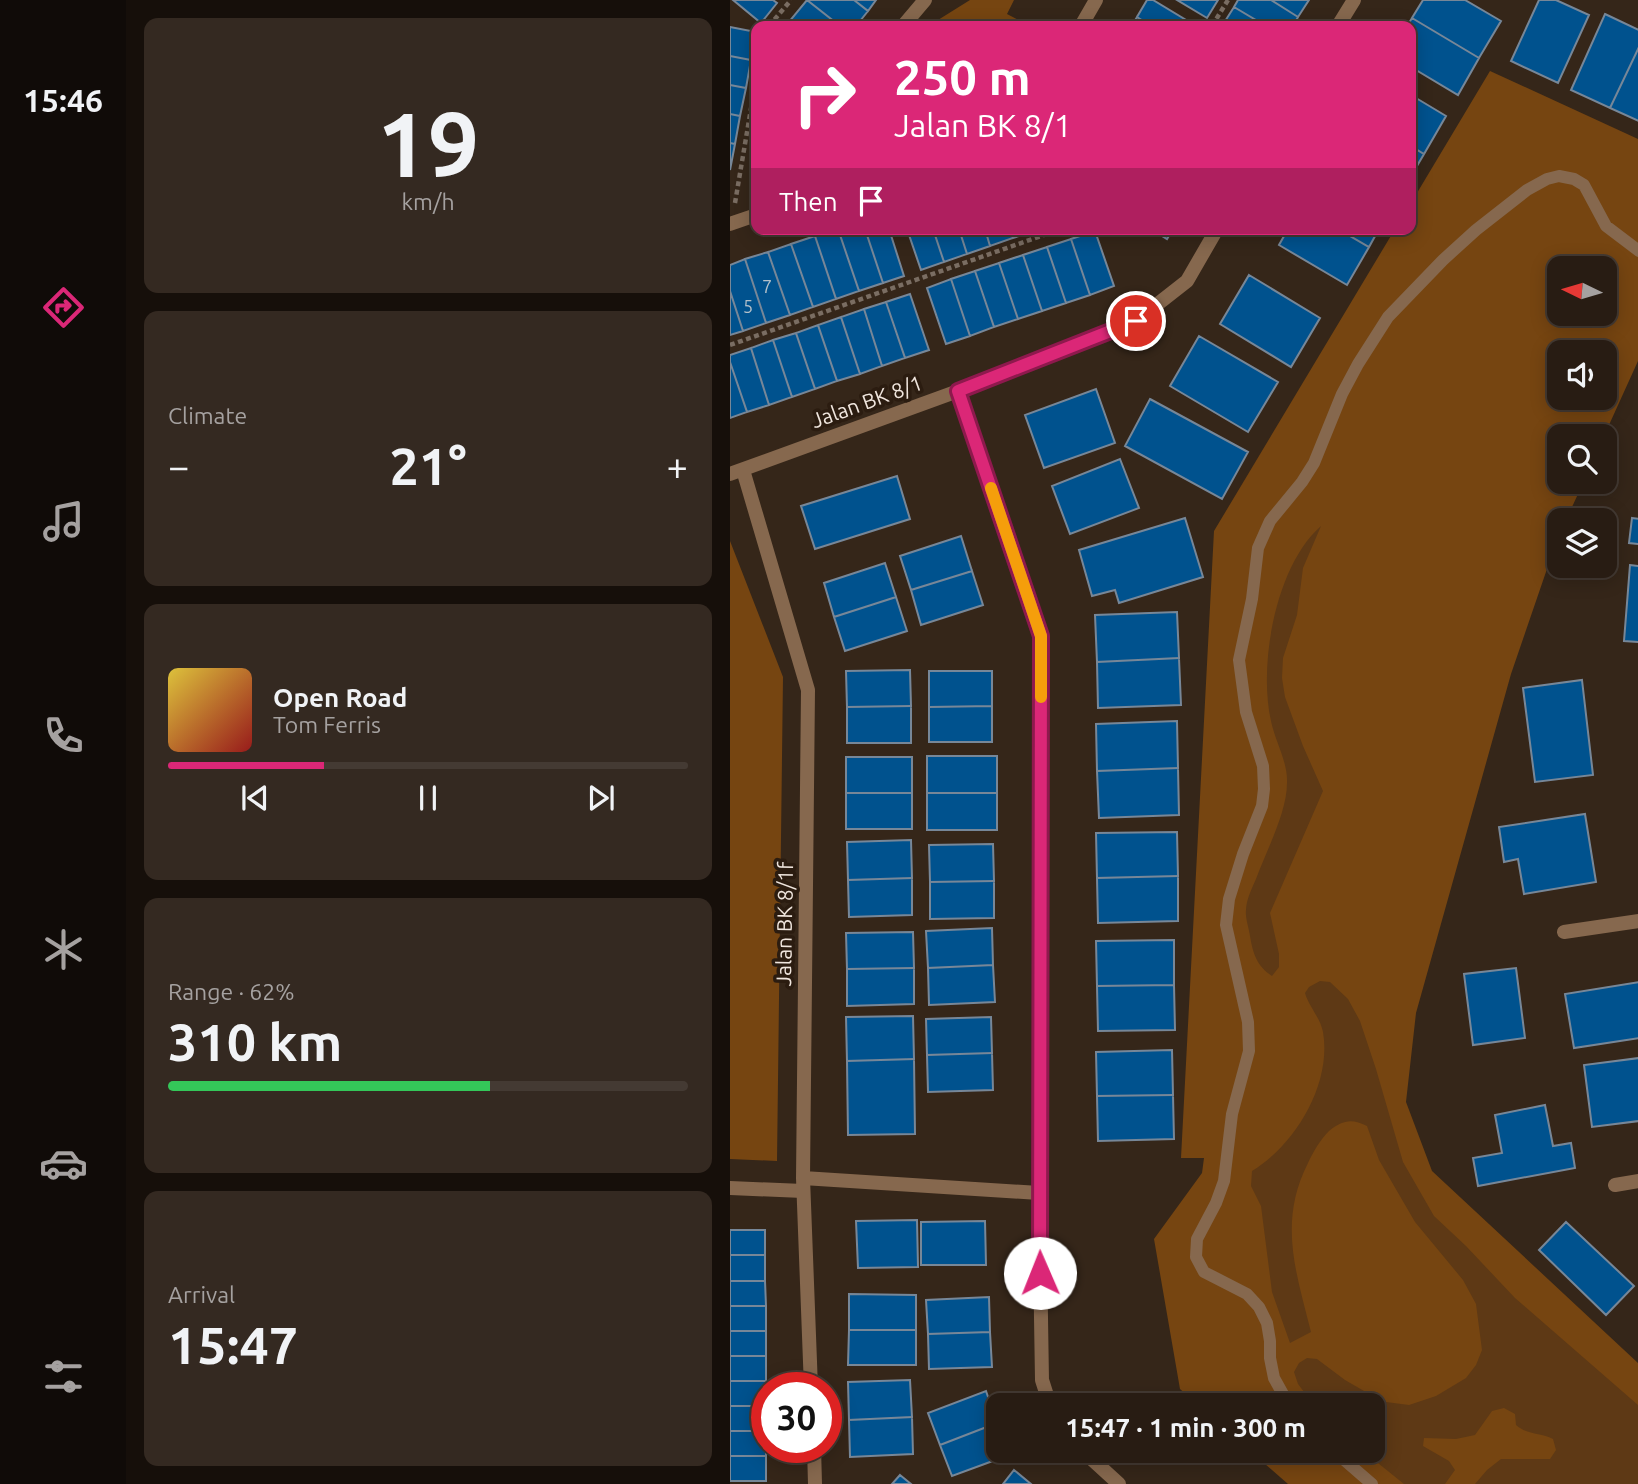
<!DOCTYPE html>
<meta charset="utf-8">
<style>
body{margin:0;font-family:Ubuntu,sans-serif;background:#342921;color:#f1f3f6;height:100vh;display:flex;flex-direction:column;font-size:26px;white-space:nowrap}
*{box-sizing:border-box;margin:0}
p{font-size:23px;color:#a5a1a0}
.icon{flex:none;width:38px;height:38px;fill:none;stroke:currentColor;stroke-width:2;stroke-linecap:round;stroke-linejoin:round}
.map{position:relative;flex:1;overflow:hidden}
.sheet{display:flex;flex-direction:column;gap:18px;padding:18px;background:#160f0a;width:604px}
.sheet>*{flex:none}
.banner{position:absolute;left:21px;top:21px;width:665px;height:214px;border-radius:14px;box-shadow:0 4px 18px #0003,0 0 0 2px #443a33;background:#db2777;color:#fff;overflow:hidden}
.needle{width:46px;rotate:275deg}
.fabs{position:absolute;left:817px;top:256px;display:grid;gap:14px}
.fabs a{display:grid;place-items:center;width:70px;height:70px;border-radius:14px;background:#281c13;box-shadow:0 4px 18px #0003,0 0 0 2px #443a33;font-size:35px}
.speed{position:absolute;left:21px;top:1372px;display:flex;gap:14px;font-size:35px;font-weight:700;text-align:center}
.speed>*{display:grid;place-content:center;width:91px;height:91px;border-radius:50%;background:#281c13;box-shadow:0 4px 18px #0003,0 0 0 2px #443a33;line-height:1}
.speed .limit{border:10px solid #d22;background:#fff;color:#111}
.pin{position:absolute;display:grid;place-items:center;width:60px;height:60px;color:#fff;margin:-30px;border:4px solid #fff;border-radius:50%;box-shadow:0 2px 7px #0007}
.me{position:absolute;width:77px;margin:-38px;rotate:359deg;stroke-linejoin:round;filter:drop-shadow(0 0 5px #0008)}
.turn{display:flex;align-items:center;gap:24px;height:147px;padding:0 28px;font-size:32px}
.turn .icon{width:91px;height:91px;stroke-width:2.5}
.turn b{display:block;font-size:49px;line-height:60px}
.then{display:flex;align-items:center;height:66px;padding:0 28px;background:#0003;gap:14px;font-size:26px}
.big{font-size:52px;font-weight:700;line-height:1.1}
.sheet .tile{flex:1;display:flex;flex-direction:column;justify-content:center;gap:10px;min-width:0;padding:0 24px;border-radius:14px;background:#342921}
.sheet .dial{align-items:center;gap:0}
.dial b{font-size:91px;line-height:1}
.song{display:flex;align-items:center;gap:21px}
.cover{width:84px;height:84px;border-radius:10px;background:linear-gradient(135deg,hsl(50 70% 55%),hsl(0 70% 35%))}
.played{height:7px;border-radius:4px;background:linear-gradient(90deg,#db2777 30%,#443a33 30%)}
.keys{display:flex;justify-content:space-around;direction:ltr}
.heat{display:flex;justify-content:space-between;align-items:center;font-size:38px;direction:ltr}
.charge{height:10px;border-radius:5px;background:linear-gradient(90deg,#34c759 62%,#443a33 0)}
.trip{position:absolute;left:256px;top:1393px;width:399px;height:70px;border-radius:14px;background:#281c13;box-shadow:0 4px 18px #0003,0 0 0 2px #443a33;font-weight:700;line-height:70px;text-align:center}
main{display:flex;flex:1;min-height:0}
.dock{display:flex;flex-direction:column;width:126px;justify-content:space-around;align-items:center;background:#100b08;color:#a5a1a0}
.dock .icon{width:49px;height:49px}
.dock .selected{color:#db2777}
.dock b{font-size:32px;color:#f1f3f6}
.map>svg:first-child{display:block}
</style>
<main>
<nav class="dock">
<b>15:46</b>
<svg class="icon selected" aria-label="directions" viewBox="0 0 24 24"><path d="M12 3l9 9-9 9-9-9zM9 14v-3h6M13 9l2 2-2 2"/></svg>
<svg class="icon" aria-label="music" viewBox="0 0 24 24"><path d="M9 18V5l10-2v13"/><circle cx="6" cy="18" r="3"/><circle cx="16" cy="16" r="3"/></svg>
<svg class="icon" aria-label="phone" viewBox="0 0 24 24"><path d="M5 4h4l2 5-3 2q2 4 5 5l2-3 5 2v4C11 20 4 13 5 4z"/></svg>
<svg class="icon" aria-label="climate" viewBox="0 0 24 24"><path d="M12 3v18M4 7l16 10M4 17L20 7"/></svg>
<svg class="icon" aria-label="car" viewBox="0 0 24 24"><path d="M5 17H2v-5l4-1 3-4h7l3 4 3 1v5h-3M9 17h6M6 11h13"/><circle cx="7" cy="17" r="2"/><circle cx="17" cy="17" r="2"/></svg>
<svg class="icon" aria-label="filters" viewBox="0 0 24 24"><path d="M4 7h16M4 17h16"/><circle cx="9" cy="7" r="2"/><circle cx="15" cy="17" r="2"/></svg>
</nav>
<section class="sheet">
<div class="tile dial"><b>19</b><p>km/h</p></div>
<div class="tile"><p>Climate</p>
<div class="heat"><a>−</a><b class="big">21°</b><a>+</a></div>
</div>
<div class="tile">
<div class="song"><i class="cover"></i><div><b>Open Road</b><p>Tom Ferris</p></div></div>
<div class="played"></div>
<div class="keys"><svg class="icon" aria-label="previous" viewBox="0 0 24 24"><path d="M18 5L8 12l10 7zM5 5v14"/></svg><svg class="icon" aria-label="pause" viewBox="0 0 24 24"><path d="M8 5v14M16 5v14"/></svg><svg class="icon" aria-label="next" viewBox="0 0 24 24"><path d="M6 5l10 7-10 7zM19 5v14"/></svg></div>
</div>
<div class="tile"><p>Range · 62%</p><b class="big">310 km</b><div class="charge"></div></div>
<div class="tile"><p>Arrival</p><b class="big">15:47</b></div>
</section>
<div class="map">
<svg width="909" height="1484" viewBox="0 0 909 1484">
<rect width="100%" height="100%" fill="#352619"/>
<path fill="#764511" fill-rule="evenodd" d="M240 0H284L277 14 300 26H203L208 20Z
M760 71 908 139V361L874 436H830V481H854L836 520H830L829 534 781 674 686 1013 676 1102 702 1171 908 1363V1484H558L520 1451H642V1405H468L450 1389 424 1239 472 1173 474 1158H451L484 531 665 229H681V203ZM830 268H875V313H830ZM830 352H875V397H830Z
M0 541 53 677 47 1161 0 1159Z"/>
<path fill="#5e3915" d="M591 526 573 568 567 615 553 658 552 678 555 697 573 746 593 791 540 913 549 954V967L542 976C527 966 523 954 520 936 519 928 515 918 516 910 516 900 522 888 526 879 536 851 557 813 557 783 558 762 545 741 541 721 528 664 546 565 591 526Z
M590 981 600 982 618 999 630 1021 646 1069 673 1162 704 1216 736 1246 785 1298 908 1405V1484H745L757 1470 771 1459H820L826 1450 823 1439C810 1432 797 1435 786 1425L785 1414 774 1408 762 1411 745 1435 726 1439 694 1438 693 1446 719 1461 725 1470 715 1484H674L633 1451H642V1405H584L568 1384 564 1372 569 1363 577 1358 587 1359 615 1380 641 1395 656 1402 679 1405 706 1396 736 1378 746 1365 752 1350 746 1304 733 1280 685 1222 649 1160 637 1126C622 1118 612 1120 599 1131 590 1140 583 1152 578 1163 548 1222 566 1272 581 1332L560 1343 542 1292 531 1206 521 1186 522 1171C565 1145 602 1084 593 1032 590 1017 579 1007 575 993L579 987Z"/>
<path fill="#00528e" stroke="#778798" stroke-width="2" d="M3 0H43L47 3 31 23Z
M77 0 110 26H62L58 23Z
M77 0H124L138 11 126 26H110Z
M124 0H146L138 11Z
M417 0H423L466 26H421L407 17Z
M447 0H488L477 18Z
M508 0H541L568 17 563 26H536L504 7Z
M541 0H579L568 17Z
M693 0H735L771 21 749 58 682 18Z
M809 0H826L859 15 828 83 781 61Z
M504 7 536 26H492Z
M875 14 909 30V47L880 108 841 90Z
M407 17 421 26H402Z
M682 18 749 58 728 95 681 67V26H677Z
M0 27 26 32 21 60 0 56Z
M909 47V121L880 108Z
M0 56 21 60 16 88 0 85Z
M0 85 16 88 10 116 0 114Z
M681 95 716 116 694 154 681 146Z
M0 114 10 116 5 144 0 143Z
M0 143 5 144 0 170Z
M681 146 694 154 681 176Z
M103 229H108L129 291 106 299 85 236Z
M108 229H135L153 283 129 291Z
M135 229H159L174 276 153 283Z
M177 229H203L214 262 191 270Z
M203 229H229L237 254 214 262Z
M229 229H255L260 246 237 254Z
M255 229H280L283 238 260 246Z
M280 229H306L307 230 283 238Z
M421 229H443L437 239Z
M558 229H608L639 247 617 285 549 245Z
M608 229H649L639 247Z
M365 231 384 286 360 295 341 239Z
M85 236 106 299 83 307 61 244Z
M341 239 360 295 336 303 317 247Z
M61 244 83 307 60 315 38 252Z
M317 247 336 303 312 311 293 255Z
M38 252 60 315 36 323 15 259Z
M293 255 312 311 288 319 269 263Z
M15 259 36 323 13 331 0 291V265Z
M269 263 288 319 264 327 245 271Z
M245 271 264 327 240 336 221 279Z
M519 275 590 318 561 367 490 324Z
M221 279 240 336 216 344 197 288Z
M0 291 13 331 0 335Z
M180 294 199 350 175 358 156 302Z
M156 302 175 358 152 366 134 309Z
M134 309 152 366 130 374 111 317Z
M111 317 130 374 107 381 88 325Z
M88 325 107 381 85 389 66 333Z
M66 333 85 389 62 397 43 340Z
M469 336 548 382 518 432 440 386Z
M43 340 62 397 39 405 21 348Z
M21 348 39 405 17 412 0 362V355Z
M0 362 17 412 0 418Z
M366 389 385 443 314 468 295 415Z
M420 399 518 452 492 499 395 446Z
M390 459 409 508 340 534 322 486Z
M167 476 180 519 85 549 71 506Z
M455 518 473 577 389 603 385 590 362 596 349 550Z
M902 518 909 519V544L899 543Z
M231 536 242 571 181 590 170 556Z
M155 563 166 597 104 617 94 583Z
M900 565 909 566V642L894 641Z
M242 571 253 605 191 625 181 590Z
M166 597 177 631 115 651 104 617Z
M447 612 449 658 367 662 365 615Z
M449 658 451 705 368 708 367 662Z
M180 670 181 706 117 707 116 671Z
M199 671H262V706L199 707Z
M852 680 863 775 805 782 793 688Z
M181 706V743H117V707Z
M262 706V742H199V707Z
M447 721 448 768 367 771 366 724Z
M197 756H267V793H197Z
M116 757H182V793H116Z
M448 768 449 815 369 818 367 771Z
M116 793H182V829H116Z
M197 793H267V830H197Z
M855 814 866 882 794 894 788 859 774 862 769 827Z
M447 832 448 876 367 878 366 833Z
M181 840 182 878 118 880 117 842Z
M263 844 264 881 200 882 199 845Z
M448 876V921L368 923 367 878Z
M182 878V915L119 917 118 880Z
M264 881V918L200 919V882Z
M262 928 263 965 198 968 196 931Z
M183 932 184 968 117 969 116 933Z
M444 940V985L367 986 366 941Z
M263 965 265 1002 199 1005 198 968Z
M184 968V1004L117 1006V969Z
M786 968 795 1038 743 1045 734 974Z
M909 982V1038L844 1048 835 994Z
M444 985 445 1030 368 1031 367 986Z
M183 1016 184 1059 117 1061 116 1017Z
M261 1017 262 1053 197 1055 196 1019Z
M442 1050 443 1095 367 1096 366 1052Z
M262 1053 263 1090 198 1092 197 1055Z
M909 1058V1121L862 1127 854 1065Z
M184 1059 185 1134 118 1135 117 1061Z
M443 1095 444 1139 368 1141 367 1096Z
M815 1105 823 1146 841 1143 845 1168 748 1186 743 1158 772 1153 765 1115Z
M187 1220 188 1267 128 1268 126 1221Z
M255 1221 256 1265H191V1222Z
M836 1222 904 1286 876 1315 809 1250Z
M0 1230H35V1255H0Z
M0 1255H35V1281H0Z
M0 1281H35L36 1306H0Z
M119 1294 186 1295V1330H119Z
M259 1297 260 1332 198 1334 196 1300Z
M0 1306H36V1331H0Z
M119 1330H186V1365H118Z
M0 1331H36V1356H0Z
M260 1332 262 1367 199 1369 198 1334Z
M0 1356H36V1381H0Z
M180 1380 182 1417 119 1420 118 1382Z
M0 1381H36V1406H0Z
M256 1391 267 1423 210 1445 198 1413Z
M0 1406H36V1431H0Z
M182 1417 183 1454 120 1457 119 1420Z
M267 1423 268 1451H278L279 1455 222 1476 210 1445Z
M0 1431H36V1456H0Z
M0 1456H36V1481H0Z
M284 1470 301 1484H273Z
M170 1475 181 1484H162Z"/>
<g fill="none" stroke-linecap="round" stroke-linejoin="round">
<path stroke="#7a6d62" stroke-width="4.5" stroke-dasharray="5 3.5" stroke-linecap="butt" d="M39 26 61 0
M482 26 498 0
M5 203 26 79
M0 345 331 229"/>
<path stroke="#86684e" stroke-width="12" d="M559 1405 544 1378 540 1358V1341L537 1323 529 1307 517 1294 474 1272 466 1257 467 1239 486 1203 494 1181 502 1114 519 1051 518 1022 496 925 499 899 513 854 532 806 534 789 533 766 516 712 509 660 522 599 528 548 540 521 572 482 584 463 612 394 628 364 658 317 713 260 746 230 797 190 817 179 829 176 844 179 854 185 876 226 909 251
M604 1451 642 1484"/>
<path stroke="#86684e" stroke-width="14" d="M173 26 195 0
M351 26 366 0
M608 26 624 0
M0 224 26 215
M228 391 311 636 309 1193 312 1380 320 1405
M13 470 78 690 73 1178 81 1388
M0 474 228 391 406 321 457 281 487 229
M834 932 909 921
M73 1178 309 1193
M885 1185 909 1181
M0 1188 73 1191
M84 1447 85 1484
M353 1451 389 1484"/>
</g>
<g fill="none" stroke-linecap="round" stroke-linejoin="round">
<g stroke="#8e194d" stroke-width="18">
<path id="route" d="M310 1273 311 636 228 391 406 321"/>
</g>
<use href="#route" stroke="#db2777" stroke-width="12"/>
<path stroke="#f59e0b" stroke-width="12" d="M261 488 311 636V697"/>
</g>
<g text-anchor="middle" stroke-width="7" stroke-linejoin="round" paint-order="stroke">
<g font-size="18" fill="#b4c1ca">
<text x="37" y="293">7</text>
<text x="18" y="313">5</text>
</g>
<g font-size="21" fill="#f0e6de" stroke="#2b1c10">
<text transform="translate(137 402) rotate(-20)" y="7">Jalan BK 8/1</text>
<text transform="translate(55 924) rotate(-89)" y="7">Jalan BK 8/1f</text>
</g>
</g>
</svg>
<div class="fabs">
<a><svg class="needle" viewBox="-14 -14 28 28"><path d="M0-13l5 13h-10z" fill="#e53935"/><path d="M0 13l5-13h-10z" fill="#a5a1a0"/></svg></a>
<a><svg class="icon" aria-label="sound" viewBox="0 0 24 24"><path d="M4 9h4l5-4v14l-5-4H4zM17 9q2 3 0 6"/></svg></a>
<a><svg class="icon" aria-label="search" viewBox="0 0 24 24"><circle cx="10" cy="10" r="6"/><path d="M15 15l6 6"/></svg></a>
<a><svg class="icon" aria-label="layers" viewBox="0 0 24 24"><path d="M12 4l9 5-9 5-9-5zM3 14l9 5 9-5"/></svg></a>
</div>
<div class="speed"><div class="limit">30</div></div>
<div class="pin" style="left:406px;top:321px;background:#d93025"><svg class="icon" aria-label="arrive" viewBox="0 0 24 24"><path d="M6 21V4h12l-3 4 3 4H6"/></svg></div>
<svg class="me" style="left:310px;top:1273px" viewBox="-20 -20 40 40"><circle r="19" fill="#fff"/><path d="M0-13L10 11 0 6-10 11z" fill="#db2777"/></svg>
<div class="trip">15:47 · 1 min · 300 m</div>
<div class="banner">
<div class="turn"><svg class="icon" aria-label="right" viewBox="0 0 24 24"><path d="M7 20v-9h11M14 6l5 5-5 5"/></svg><div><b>250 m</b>Jalan BK 8/1</div></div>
<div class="then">Then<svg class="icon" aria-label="arrive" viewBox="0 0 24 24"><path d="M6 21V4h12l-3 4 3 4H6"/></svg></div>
</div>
</div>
</main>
